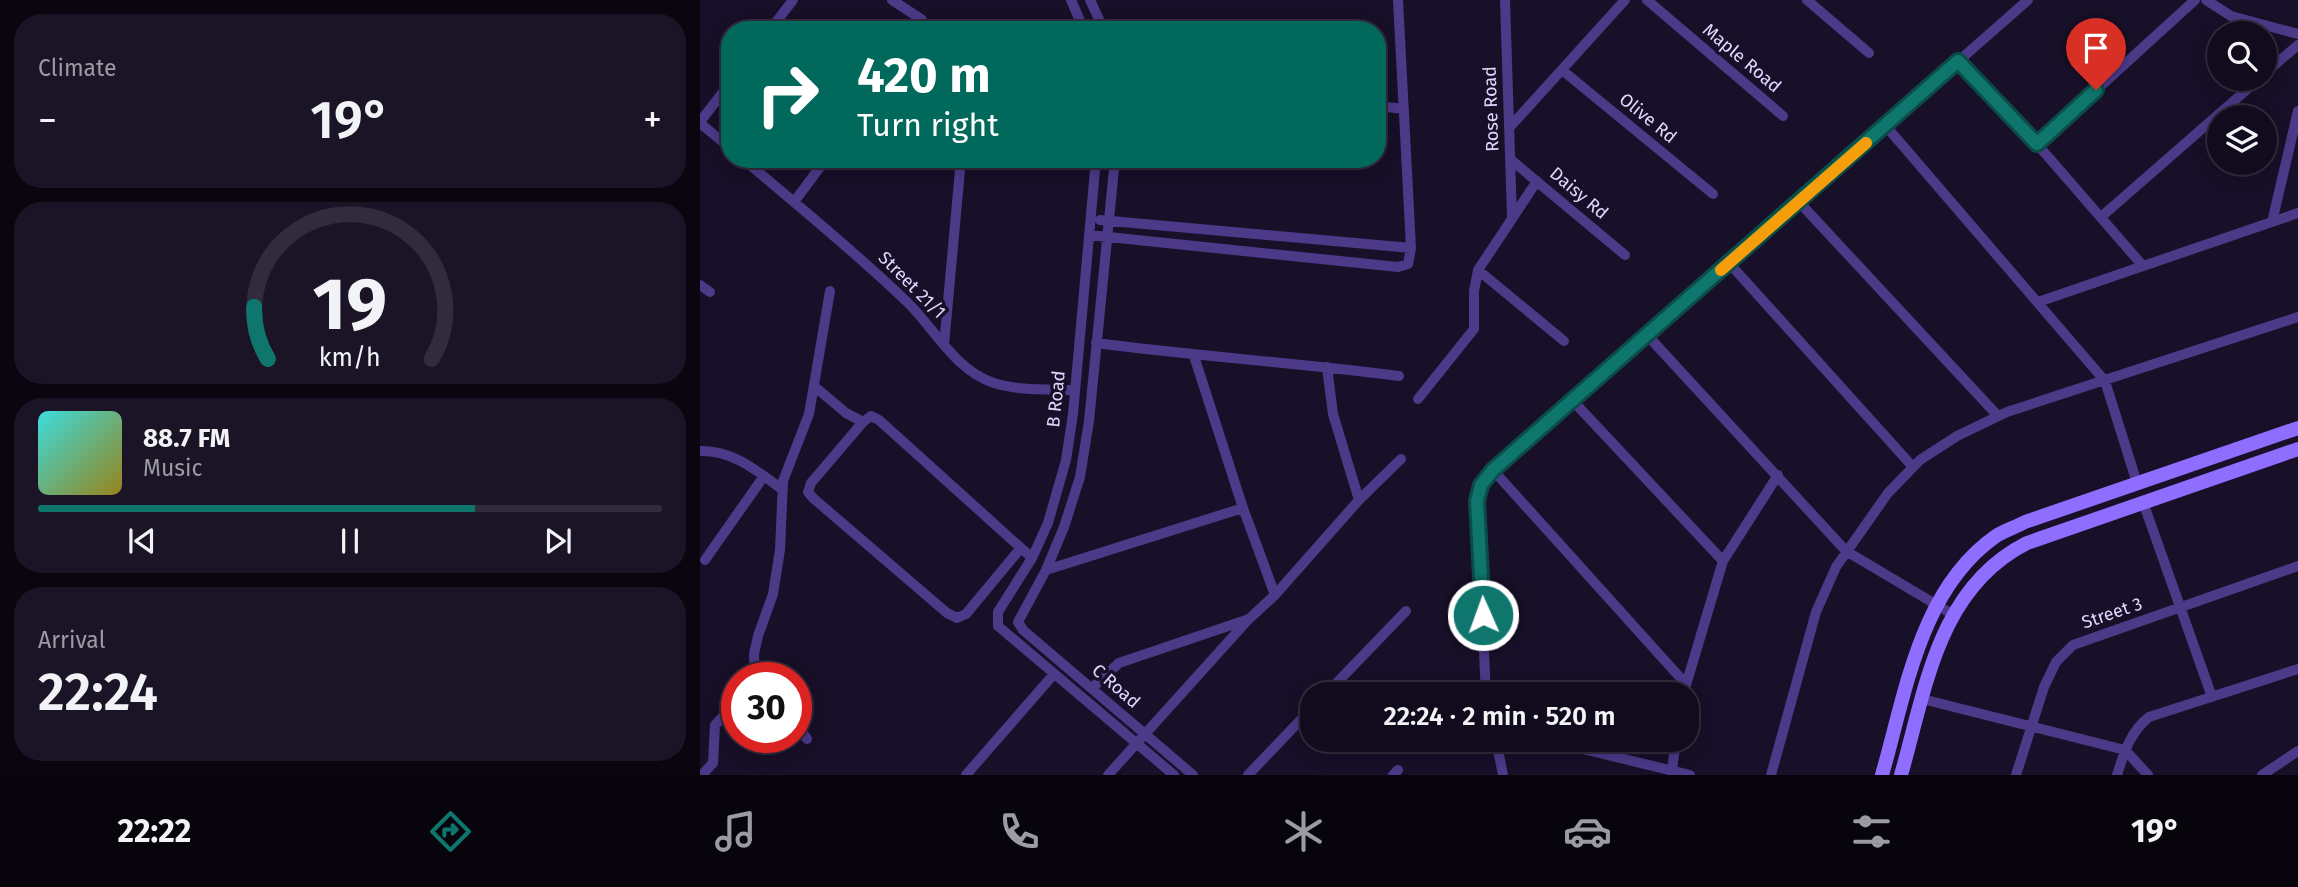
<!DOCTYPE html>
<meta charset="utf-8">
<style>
body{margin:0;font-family:"Fira Sans",sans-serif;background:#1b1427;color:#f1f3f6;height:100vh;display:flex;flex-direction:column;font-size:26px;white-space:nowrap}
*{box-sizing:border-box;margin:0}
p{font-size:23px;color:#9c9ba4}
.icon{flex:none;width:38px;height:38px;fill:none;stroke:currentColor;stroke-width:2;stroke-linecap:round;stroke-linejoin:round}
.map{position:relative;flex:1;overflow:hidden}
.details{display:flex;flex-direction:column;gap:14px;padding:14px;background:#0a0610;width:700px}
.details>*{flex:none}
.hud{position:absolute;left:21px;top:21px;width:665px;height:147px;border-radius:28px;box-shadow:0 4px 18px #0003,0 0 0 2px #312b3c;background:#00695c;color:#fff;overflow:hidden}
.tools{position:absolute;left:1507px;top:21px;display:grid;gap:14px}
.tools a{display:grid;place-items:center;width:70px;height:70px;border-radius:50%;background:#120b1e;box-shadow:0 4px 18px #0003,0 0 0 2px #312b3c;font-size:35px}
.speed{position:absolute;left:21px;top:662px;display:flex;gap:14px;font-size:35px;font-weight:700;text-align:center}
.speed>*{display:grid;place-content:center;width:91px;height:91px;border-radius:50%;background:#120b1e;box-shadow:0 4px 18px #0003,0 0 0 2px #312b3c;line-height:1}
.speed .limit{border:10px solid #d22;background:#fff;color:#111}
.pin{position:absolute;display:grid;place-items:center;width:60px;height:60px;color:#fff;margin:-72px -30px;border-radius:50% 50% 50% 0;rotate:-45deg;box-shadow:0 0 7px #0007}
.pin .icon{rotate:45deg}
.me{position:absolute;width:77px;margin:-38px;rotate:358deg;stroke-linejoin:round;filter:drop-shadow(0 0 5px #0008)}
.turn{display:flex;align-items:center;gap:24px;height:147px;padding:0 21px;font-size:32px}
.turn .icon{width:91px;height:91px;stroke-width:2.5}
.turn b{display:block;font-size:49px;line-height:60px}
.big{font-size:52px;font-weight:600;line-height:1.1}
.details .card{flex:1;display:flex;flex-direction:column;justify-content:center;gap:10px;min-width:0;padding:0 24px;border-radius:28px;background:#1b1427}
.details .dial{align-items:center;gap:0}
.dial svg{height:182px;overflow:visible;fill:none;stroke:#312b3c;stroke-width:7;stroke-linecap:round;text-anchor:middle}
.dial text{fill:#f1f3f6;stroke:none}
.song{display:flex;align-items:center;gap:21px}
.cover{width:84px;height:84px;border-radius:10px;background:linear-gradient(135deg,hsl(180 70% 55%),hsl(50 70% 35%))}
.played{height:7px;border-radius:4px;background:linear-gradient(90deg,#0f766e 70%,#312b3c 70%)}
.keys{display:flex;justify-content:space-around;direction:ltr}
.heat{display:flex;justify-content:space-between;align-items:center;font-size:38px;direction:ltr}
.trip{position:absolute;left:600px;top:682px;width:399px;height:70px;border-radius:28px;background:#120b1e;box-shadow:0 4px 18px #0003,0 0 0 2px #312b3c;font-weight:600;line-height:70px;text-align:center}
.tabs{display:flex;height:112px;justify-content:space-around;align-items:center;background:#07040c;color:#9c9ba4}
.tabs .icon{width:49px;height:49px}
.tabs .active{color:#0f766e}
.tabs b{font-size:32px;color:#f1f3f6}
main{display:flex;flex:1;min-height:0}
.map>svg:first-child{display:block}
</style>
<main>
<section class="details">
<div class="card"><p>Climate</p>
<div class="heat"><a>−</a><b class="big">19°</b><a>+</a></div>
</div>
<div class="card dial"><svg viewBox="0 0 100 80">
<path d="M14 69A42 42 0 1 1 86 69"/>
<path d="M14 69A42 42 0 0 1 8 46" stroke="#0f766e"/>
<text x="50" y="56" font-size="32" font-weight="700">19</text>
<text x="50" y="72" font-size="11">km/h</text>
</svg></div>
<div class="card">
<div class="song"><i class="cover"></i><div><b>88.7 FM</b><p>Music</p></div></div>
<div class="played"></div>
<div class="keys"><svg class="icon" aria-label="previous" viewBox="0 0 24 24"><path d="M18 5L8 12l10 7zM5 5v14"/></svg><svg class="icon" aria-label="pause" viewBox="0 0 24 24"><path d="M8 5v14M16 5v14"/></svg><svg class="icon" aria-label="next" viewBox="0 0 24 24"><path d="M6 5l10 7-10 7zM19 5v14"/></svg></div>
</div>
<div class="card"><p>Arrival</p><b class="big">22:24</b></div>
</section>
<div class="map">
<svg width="1598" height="775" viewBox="0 0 1598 775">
<rect width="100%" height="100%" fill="#180f28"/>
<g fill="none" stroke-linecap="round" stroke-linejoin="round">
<path stroke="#4c3988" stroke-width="10" d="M192 0 221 19 229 30
M371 0 384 30
M390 0 404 30
M805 0 812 217
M947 0 1083 116
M1107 0 1169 53
M1506 0 1531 16 1598 34
M70 30 93 0
M1258 61 1337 144 1443 266
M862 70 1013 194
M1564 74 1598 45
M677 106 704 109
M0 122 30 83
M0 123 30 148
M1185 125 1405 381 1437 483
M809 128 925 0
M1337 144 1495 0
M43 159C97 205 153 250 205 300 234 327 254 370 294 383 319 391 348 389 374 390
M810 159 925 255
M837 181 778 270 864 341
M94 202 126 159
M1099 202 1298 416
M1401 217 1559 79
M400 220 711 248
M1572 222 1598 111
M389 235 698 267 708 264 711 248 698 0
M1029 263 1213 467
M0 285 10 292
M1338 302 1598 213
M948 336 1146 551 1252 614
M396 343C496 356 598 363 699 376
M244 345 261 159
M494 356 543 508 575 595
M627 367 633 414 659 500
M114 386 146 413 163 422
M718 399 774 329V291L778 270
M873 401 1023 561
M0 451C33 450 57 471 83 490
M793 470 985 683
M1443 502 1512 697
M320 549 266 614 257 618 247 613 113 498 108 492 111 483 163 422 171 416 179 420 332 558
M5 560 64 476
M346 570 543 508
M318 622 346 570 364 527 380 477 389 421 415 159
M318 622 323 630 493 775
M298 626V612L332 558 348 523 366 460 373 414 396 159
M298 626 474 775
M55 677 54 654 58 636 73 594 80 550 83 481 109 414 130 291
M392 688 419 663 549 619 575 595 659 500 701 459
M625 695 706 611
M786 695 777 501 781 485 793 470 1328 0
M983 695 1023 561 1078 475
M1222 699 1425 750 1448 775
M96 724 107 739
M796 740 803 775
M846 740 990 775
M972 770 976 740
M2 775 13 763 15 725 37 702
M266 775 354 674
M408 775 547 621
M548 775 612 708
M693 775 698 770
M1071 775 1116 612 1136 567 1188 493 1220 460 1257 436 1307 412 1598 317
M1316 775 1344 687 1356 662 1373 645 1598 566
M1417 775C1424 753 1430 732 1449 717L1598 669
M1562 775 1598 751"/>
<path stroke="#8e6dff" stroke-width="14" d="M1182 775C1206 692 1220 589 1296 536 1305 530 1316 527 1325 522L1598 428
M1201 775C1226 688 1238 588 1327 543L1598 449"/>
</g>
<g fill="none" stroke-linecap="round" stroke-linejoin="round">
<g stroke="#0a4d48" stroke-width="18">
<path id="route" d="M783 615 777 501 781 485 793 470 1258 61 1337 144 1396 90"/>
</g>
<use href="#route" stroke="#0f766e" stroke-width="12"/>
<path stroke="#f59e0b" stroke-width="12" d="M1021 270 1166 143"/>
</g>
<g text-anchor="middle" stroke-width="7" stroke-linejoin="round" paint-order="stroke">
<g font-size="18" fill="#e3d6ff" stroke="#180f28">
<text transform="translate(1042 58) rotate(40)" y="6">Maple Road</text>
<text transform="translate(791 109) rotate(-92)" y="6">Rose Road</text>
<text transform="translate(948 118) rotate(39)" y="6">Olive Rd</text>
<text transform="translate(879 193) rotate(40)" y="6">Daisy Rd</text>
<text transform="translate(212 285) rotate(45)" y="6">Street 21/1</text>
<text transform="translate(356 399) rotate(-84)" y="6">B Road</text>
<text transform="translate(1412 613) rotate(-19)" y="6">Street 3</text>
<text transform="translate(416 686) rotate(41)" y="6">C Road</text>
</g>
</g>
</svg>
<div class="tools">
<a><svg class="icon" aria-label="search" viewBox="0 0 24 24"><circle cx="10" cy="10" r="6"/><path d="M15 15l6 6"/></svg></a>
<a><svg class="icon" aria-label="layers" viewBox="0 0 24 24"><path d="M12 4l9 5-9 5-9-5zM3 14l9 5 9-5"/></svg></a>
</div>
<div class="speed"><div class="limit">30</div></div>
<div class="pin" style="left:1396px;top:90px;background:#d93025"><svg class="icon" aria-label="arrive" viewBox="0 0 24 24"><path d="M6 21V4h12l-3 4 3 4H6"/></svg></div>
<svg class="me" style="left:783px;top:615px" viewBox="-20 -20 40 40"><circle r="17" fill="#0f766e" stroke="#fff" stroke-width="3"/><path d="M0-11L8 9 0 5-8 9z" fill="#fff"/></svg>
<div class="trip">22:24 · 2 min · 520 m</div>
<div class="hud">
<div class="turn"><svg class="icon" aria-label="right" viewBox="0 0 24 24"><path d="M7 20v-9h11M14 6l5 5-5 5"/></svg><div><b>420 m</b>Turn right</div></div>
</div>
</div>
</main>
<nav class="tabs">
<b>22:22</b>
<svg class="icon active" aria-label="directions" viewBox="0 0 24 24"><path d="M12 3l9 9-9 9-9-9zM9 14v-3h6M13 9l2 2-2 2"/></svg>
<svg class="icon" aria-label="music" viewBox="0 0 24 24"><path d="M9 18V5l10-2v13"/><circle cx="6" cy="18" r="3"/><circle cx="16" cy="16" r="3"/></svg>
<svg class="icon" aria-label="phone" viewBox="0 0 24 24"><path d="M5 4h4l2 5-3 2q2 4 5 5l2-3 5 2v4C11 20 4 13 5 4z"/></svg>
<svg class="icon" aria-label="climate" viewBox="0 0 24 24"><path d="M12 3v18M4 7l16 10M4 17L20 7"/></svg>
<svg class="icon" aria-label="car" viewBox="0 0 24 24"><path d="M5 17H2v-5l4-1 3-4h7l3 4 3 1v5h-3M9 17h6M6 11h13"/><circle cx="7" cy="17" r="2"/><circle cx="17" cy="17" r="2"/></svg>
<svg class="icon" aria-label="filters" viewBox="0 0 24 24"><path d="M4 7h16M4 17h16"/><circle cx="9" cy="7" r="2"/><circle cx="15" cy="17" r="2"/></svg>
<b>19°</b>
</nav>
